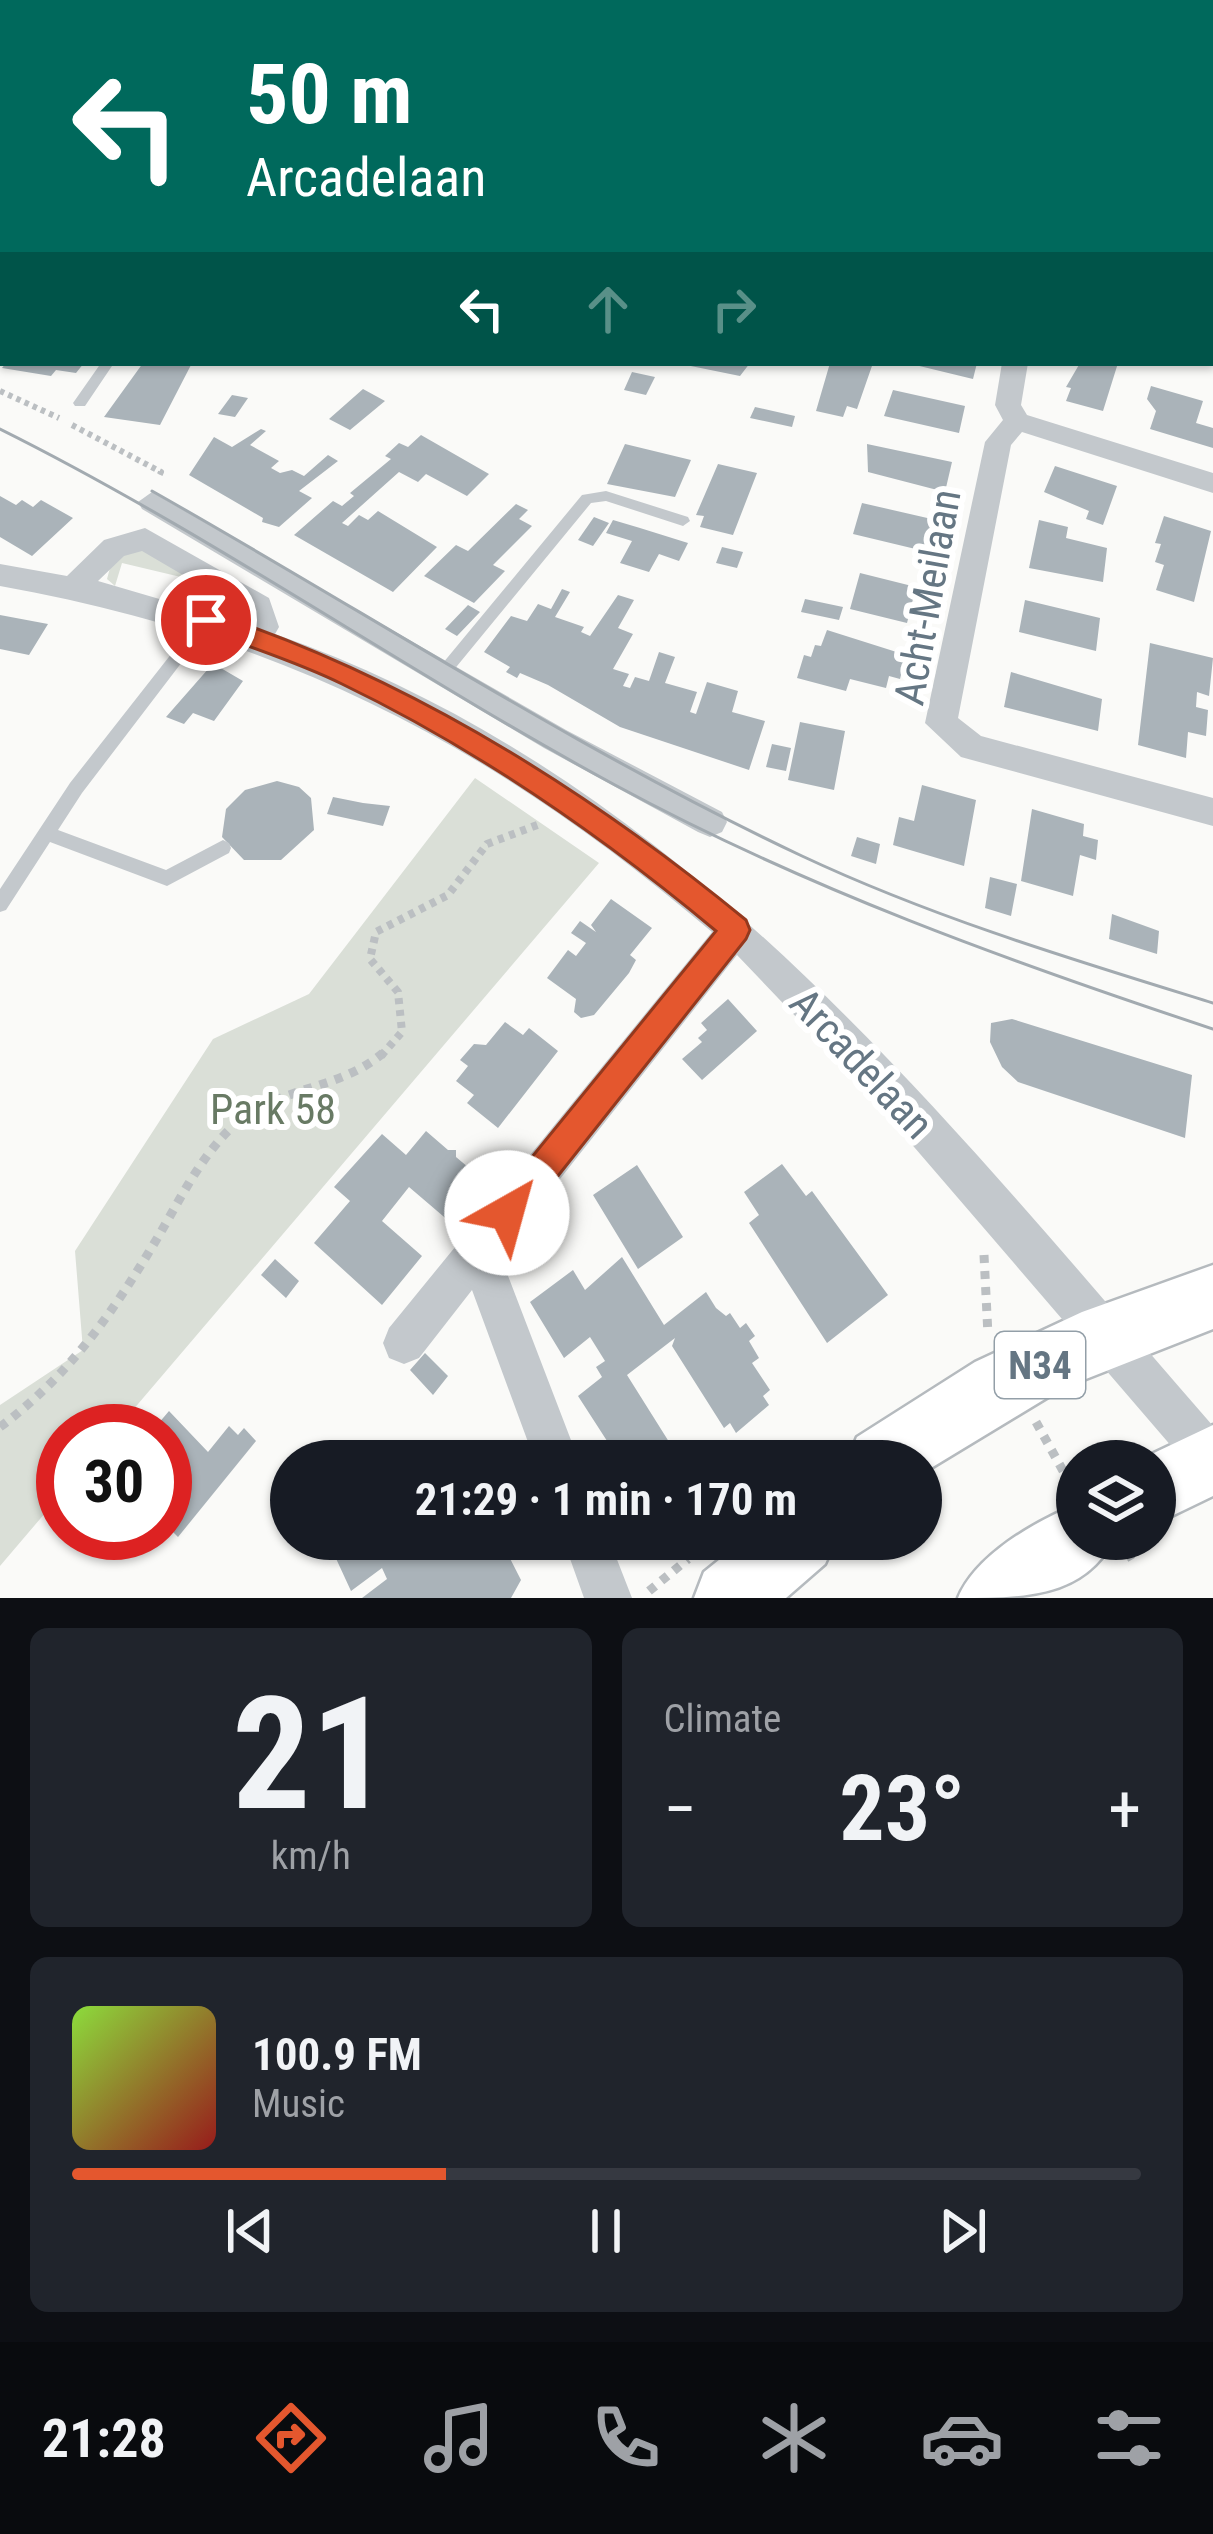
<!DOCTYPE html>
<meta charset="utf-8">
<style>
body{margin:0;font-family:"Roboto Condensed",sans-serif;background:#20242c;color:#f1f3f6;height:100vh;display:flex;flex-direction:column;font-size:45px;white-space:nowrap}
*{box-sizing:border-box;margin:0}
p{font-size:39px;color:#9ea1a6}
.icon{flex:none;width:66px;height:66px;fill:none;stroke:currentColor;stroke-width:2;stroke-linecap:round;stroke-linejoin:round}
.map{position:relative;height:1598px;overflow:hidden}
.sheet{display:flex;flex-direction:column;gap:30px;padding:30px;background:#0d0f14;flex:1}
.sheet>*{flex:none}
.hud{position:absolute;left:0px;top:0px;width:1215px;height:366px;box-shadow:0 3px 9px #0004;background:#00695c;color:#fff;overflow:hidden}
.tools{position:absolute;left:1056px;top:1440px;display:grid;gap:24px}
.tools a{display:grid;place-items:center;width:120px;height:120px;border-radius:50%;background:#171b24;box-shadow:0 3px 9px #0004;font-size:60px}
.speed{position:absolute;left:36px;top:1404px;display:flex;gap:24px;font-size:60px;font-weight:700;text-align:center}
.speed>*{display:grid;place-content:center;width:156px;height:156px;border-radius:50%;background:#171b24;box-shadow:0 3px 9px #0004;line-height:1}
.speed .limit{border:18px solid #d22;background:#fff;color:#111}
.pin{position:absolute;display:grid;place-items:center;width:102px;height:102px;color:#fff;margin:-51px;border:6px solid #fff;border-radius:50%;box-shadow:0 3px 12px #0007}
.me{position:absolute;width:132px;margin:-66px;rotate:38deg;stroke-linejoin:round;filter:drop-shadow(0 0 9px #0008)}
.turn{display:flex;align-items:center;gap:42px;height:252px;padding:0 48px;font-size:54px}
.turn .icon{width:156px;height:156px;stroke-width:2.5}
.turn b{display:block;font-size:84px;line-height:102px}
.lanes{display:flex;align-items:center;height:114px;padding:0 48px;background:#0003;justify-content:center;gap:60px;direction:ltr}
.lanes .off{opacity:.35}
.big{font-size:90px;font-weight:700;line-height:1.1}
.sheet .tile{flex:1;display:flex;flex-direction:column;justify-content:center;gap:18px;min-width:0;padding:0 42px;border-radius:18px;background:#20242c}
.sheet .dial{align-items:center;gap:0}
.dial b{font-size:156px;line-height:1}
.song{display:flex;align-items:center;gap:36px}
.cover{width:144px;height:144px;border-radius:18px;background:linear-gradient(135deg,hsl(90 70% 55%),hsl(0 70% 35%))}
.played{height:12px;border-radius:6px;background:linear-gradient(90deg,#e4572e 35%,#363941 35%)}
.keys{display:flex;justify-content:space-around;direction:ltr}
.heat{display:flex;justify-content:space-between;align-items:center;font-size:66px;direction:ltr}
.sheet .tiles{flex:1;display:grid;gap:30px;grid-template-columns:1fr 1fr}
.tile:last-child{grid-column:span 2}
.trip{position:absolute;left:270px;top:1440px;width:672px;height:120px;border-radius:60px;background:#171b24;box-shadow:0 3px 9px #0004;font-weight:700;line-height:120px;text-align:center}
.menu{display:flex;height:192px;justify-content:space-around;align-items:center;background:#090b0e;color:#9ea1a6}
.menu .icon{width:84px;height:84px}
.menu .on{color:#e4572e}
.menu b{font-size:54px;color:#f1f3f6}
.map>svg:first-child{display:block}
</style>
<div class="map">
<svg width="1213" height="1598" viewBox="0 0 1213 1598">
<rect width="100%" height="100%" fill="#fafaf8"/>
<path fill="#dadfd7" d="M267 0H863L278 3Z
M143 547 251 615 245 621 182 601 185 578 122 563 115 586 107 579 113 557Z
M475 778 599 863 115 1431H63V1492L0 1566V1405L83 1350 75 1251 213 1039 309 994Z"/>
<path fill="#aab3b9" d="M6 363H84L76 373 56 370 51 376 2 368Z
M143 363H192L160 425 104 417Z
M676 363H750L740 376Z
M830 363H873L857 409 847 406 843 417 816 411Z
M907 363H977L973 379Z
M1080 363H1118L1103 411 1066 401 1071 388 1066 387Z
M632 372 655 377 646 395 624 390Z
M1151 386 1203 401 1196 423 1213 428V448L1150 429 1156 411 1147 399Z
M363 389 385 401 350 430 329 419Z
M893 390 965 406 959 433 884 416Z
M232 395 248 398 235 417 218 414Z
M755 407 795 416 792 427 750 418Z
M261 429 266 431 250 445 279 461 271 468 280 473 292 470 304 476 328 455 338 461 299 491 312 498 279 527 262 522 263 518 189 475 214 437 232 447Z
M421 435 489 474 467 496 426 474 418 482 399 472 342 523 348 526 359 515 368 520 378 511 437 547 393 592 294 535 333 501 342 506 354 496 350 493 391 459 385 456 399 443 408 447Z
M625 444 691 460 675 497 607 484Z
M867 444 952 462 945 492 868 472Z
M718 464 757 473 733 535 700 527 704 516 696 515Z
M1055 466 1117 486 1103 525 1086 519 1089 511 1044 492Z
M0 496 16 505 22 500 33 507 41 500 73 518 32 556 0 537Z
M862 503 936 520 928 552 853 534Z
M516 504 528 510 519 519 532 526 493 565 505 571 474 603 424 576 456 545 468 551Z
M1164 516 1211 531 1194 602 1156 590 1164 565 1155 562 1161 544 1155 543Z
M594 517 609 523 593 546 578 540Z
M613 520 640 528 688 543 679 561 659 554 649 572 620 563 632 541 606 533Z
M1039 520 1068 527 1066 538 1107 548 1103 582 1029 568Z
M722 547 743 552 737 568 716 563Z
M860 573 916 587 907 623 850 609Z
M562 589 570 592 555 617 584 627 581 632 590 636 618 595 634 600 618 628 633 634 613 669 629 674 623 686 630 688 635 677 649 681 659 652 675 657 665 683 697 692 690 712 696 714 707 682 738 691 732 712 765 721 749 770 620 727 548 685 520 673 517 678 506 672 510 667 484 652 511 616 527 621 538 604 551 609Z
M805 599 843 607 839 620 801 612Z
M1025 600 1100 618 1096 651 1019 632Z
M468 605 480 612 457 636 445 629Z
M0 615 48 624 29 655 0 649Z
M827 630 906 655 900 679 889 676 886 688 850 679 846 691 797 678 804 655 811 657 815 645 821 646Z
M1150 643 1213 658 1209 696 1197 692 1196 707 1208 710 1206 736 1188 732 1186 758 1138 745Z
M219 667 243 681 214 721 193 713 184 724 166 717 209 668Z
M1011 672 1102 699 1098 731 1004 707Z
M800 722 845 731 834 790 788 780Z
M772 744 791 748 786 771 766 767Z
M277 781 299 787 311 798 314 830 281 860H244L222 837 226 809 245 790Z
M922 785 976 800 964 866 893 845 899 817 914 821Z
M333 797 363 803 390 806 383 826 327 814Z
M1032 809 1084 824 1083 836 1098 840 1096 860 1080 855 1073 896 1021 881Z
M857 837 880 844 876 864 851 856Z
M990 877 1017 884 1011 916 985 908Z
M611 899 652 928 630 955 636 960 629 973 594 1015 581 1018 574 1012 576 999 547 978 568 950 576 956 586 943 571 933 580 921 596 932 591 925Z
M1112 914 1159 931 1157 954 1109 939Z
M728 999 757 1031 702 1080 682 1059 702 1042 698 1038 707 1030 701 1023Z
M1012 1019 1192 1075 1185 1138 1018 1082 1002 1067 990 1042 991 1023Z
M505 1022 523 1035 529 1028 558 1051 498 1128 467 1103 474 1095 456 1081 468 1066 460 1060 474 1044 486 1045Z
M426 1131 448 1150H456V1157L481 1178 450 1222 409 1187 382 1221 422 1256 382 1305 314 1243 350 1201 334 1187 382 1134 406 1155Z
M782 1164 806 1196 812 1191 888 1295 827 1343 749 1223 759 1215 744 1192Z
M637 1165 683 1237 638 1269 593 1195Z
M622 1257 664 1325 706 1292 716 1308 726 1316 730 1313 740 1328 746 1323 755 1336 749 1341 759 1358 752 1363 770 1390 763 1396 769 1405 736 1433 730 1423 724 1428 672 1346 675 1338 627 1375 676 1453 666 1461H620L578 1396 602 1377 596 1367 605 1361 590 1337 564 1358 530 1302 573 1270 585 1290Z
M275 1259 299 1281 286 1298 261 1275Z
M425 1353 448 1376 433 1395 410 1370Z
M169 1411 208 1452 229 1426 238 1435 244 1428 256 1441 178 1537 165 1524V1431H152Z
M91 1533H131L111 1557Z
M327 1539H367L373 1551 389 1539H500L521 1580 511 1598H362L387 1579 382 1568 351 1591Z"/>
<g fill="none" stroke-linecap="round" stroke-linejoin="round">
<g stroke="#b5babe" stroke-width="5">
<path id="primary" d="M1213 1265V1329L1063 1388 921 1474V1461H847L857 1437 975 1362 1082 1312Z
M1213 1425V1496L1155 1524V1461H1137Z
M1077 1504V1539H1114C1084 1598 1022 1598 958 1598 976 1555 1034 1522 1077 1504Z
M745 1539H836L825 1564 786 1598H694L704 1572Z"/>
</g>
<path stroke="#bbbfc2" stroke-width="4.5" stroke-dasharray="4.5 4.5" stroke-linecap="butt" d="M120 0 131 3
M257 0 269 3
M52 3 56 0
M352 3 357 0"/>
<path stroke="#bbbfc2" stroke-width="6" stroke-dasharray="4.5 4.5" stroke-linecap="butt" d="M0 391 59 418
M72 425 161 472 159 476"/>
<path stroke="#bbbfc2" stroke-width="8" stroke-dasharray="6 6" stroke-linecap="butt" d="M381 1056 402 1032 398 992 370 959 376 932 448 895 487 844 540 824"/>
<path stroke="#bbbfc2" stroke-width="9" stroke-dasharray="8 8" stroke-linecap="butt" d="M984 1255 988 1335
M1036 1422 1072 1487
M0 1427C70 1375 114 1311 158 1237 179 1201 199 1160 229 1130 272 1086 338 1092 383 1053
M1126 1558 1154 1541
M649 1591 688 1559"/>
<path fill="#c3c8cc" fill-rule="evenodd" d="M1212 159H1213V166H1212Z
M101 363H114L85 406H75L73 403Z
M606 491 688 517 690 521 683 526 606 501 591 503 448 677H438L435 673 438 669 582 495Z
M206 614 211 616 213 620 211 624 82 793 58 830 166 870 223 840 229 843 231 848 229 853 167 886 50 842 6 910 0 912V889L70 783 201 616Z"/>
<path fill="#c3c8cc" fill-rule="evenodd" d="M3 30V43L0 44V31Z
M1212 63H1213V75H1212Z
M1212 235H1213V249H1212Z
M0 293H3V309H0Z
M1002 363H1028L1021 405 1027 415 1213 473V493L1022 432 1011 445 958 718 981 736 1213 798V826L961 757 925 723 985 442 1003 420 995 405Z
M152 492 566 730 722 812 727 822 722 832 710 837 698 832 544 748 142 509 138 502Z
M145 528 269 598 279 627 275 634C685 779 938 1111 1213 1426V1482L1197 1476 859 1083 737 955 500 1255 579 1461H535L472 1290 419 1358 404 1364 389 1358 383 1343 389 1328 712 932C492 745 285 637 0 586V564L67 576 104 540ZM142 551 246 612 248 625 98 581 124 556Z
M563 1539H609L632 1598H584Z"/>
<path fill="#c3c8cc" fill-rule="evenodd" d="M188 0H222L224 3H190Z
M1212 261H1213V279H1212Z"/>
<use href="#primary" fill="#fff" fill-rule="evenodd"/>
<path stroke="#a2aab0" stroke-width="3" d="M0 429C213 535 406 672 615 785 805 888 1008 961 1213 1029
M152 491C368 613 577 750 802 856 934 918 1074 960 1213 1003"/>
</g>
<path fill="#e4572e" stroke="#94391e" stroke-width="3" d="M206 611C406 676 584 787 746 920L750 930 746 939 519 1225 507 1230 496 1225 491 1213 496 1201 716 931C601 835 477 749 342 684 296 661 245 646 197 627L193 620Z"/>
<g text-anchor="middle" stroke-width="12" stroke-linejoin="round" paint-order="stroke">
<rect fill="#fff" stroke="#939fa8" stroke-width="3" x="995" y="1332" width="90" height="66" rx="9"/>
<g font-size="39" font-weight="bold" fill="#657683">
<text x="1040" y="1379">N34</text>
</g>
<g font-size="42" fill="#657683" stroke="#fff">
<text transform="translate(927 597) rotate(-80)" y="15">Acht-Meilaan</text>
<text transform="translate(862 1063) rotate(47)" y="15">Arcadelaan</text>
</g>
<g font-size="42" fill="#687a64" stroke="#fff">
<text x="273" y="1124">Park 58</text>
</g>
</g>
</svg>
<div class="tools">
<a><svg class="icon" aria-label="layers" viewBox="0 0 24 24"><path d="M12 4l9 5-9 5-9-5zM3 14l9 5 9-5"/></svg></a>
</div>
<div class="speed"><div class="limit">30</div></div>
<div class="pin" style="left:206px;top:620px;background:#d93025"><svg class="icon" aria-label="arrive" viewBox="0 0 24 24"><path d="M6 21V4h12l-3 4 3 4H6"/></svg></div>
<svg class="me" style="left:507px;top:1213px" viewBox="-20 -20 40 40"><circle r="19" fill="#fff"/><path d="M0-13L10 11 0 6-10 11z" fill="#e4572e"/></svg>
<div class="trip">21:29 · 1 min · 170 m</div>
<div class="hud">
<div class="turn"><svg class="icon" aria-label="left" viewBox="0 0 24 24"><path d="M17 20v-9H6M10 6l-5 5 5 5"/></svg><div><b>50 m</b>Arcadelaan</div></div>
<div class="lanes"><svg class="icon" aria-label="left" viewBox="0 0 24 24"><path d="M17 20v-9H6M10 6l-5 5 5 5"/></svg><svg class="icon off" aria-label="ahead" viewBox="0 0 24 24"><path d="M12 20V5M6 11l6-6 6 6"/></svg><svg class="icon off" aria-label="right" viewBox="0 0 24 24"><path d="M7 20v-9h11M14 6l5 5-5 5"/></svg></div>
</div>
</div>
<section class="sheet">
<div class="tiles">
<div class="tile dial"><b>21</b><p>km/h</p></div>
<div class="tile"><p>Climate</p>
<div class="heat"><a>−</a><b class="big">23°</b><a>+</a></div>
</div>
<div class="tile">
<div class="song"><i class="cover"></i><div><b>100.9 FM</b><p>Music</p></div></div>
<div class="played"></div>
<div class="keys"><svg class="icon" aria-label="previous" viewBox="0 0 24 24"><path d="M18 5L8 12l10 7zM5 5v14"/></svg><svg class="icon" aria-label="pause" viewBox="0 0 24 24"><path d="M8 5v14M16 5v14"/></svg><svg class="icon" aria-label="next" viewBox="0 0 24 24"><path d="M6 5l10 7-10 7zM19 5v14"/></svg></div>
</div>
</div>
</section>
<nav class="menu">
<b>21:28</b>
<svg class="icon on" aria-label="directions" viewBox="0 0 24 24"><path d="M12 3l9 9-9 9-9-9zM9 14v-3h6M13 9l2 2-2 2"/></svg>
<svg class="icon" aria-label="music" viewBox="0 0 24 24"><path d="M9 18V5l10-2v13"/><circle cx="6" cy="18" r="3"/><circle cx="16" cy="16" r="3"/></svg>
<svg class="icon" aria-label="phone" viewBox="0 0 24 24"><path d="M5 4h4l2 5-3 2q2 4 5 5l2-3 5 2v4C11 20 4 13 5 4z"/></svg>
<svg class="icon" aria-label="climate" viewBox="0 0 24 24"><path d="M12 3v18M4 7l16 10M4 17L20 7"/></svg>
<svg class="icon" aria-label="car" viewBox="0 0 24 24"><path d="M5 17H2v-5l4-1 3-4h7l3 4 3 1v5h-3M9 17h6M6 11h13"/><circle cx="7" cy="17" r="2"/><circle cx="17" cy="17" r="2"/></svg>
<svg class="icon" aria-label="filters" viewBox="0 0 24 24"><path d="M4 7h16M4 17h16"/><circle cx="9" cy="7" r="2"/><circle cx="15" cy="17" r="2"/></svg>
</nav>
